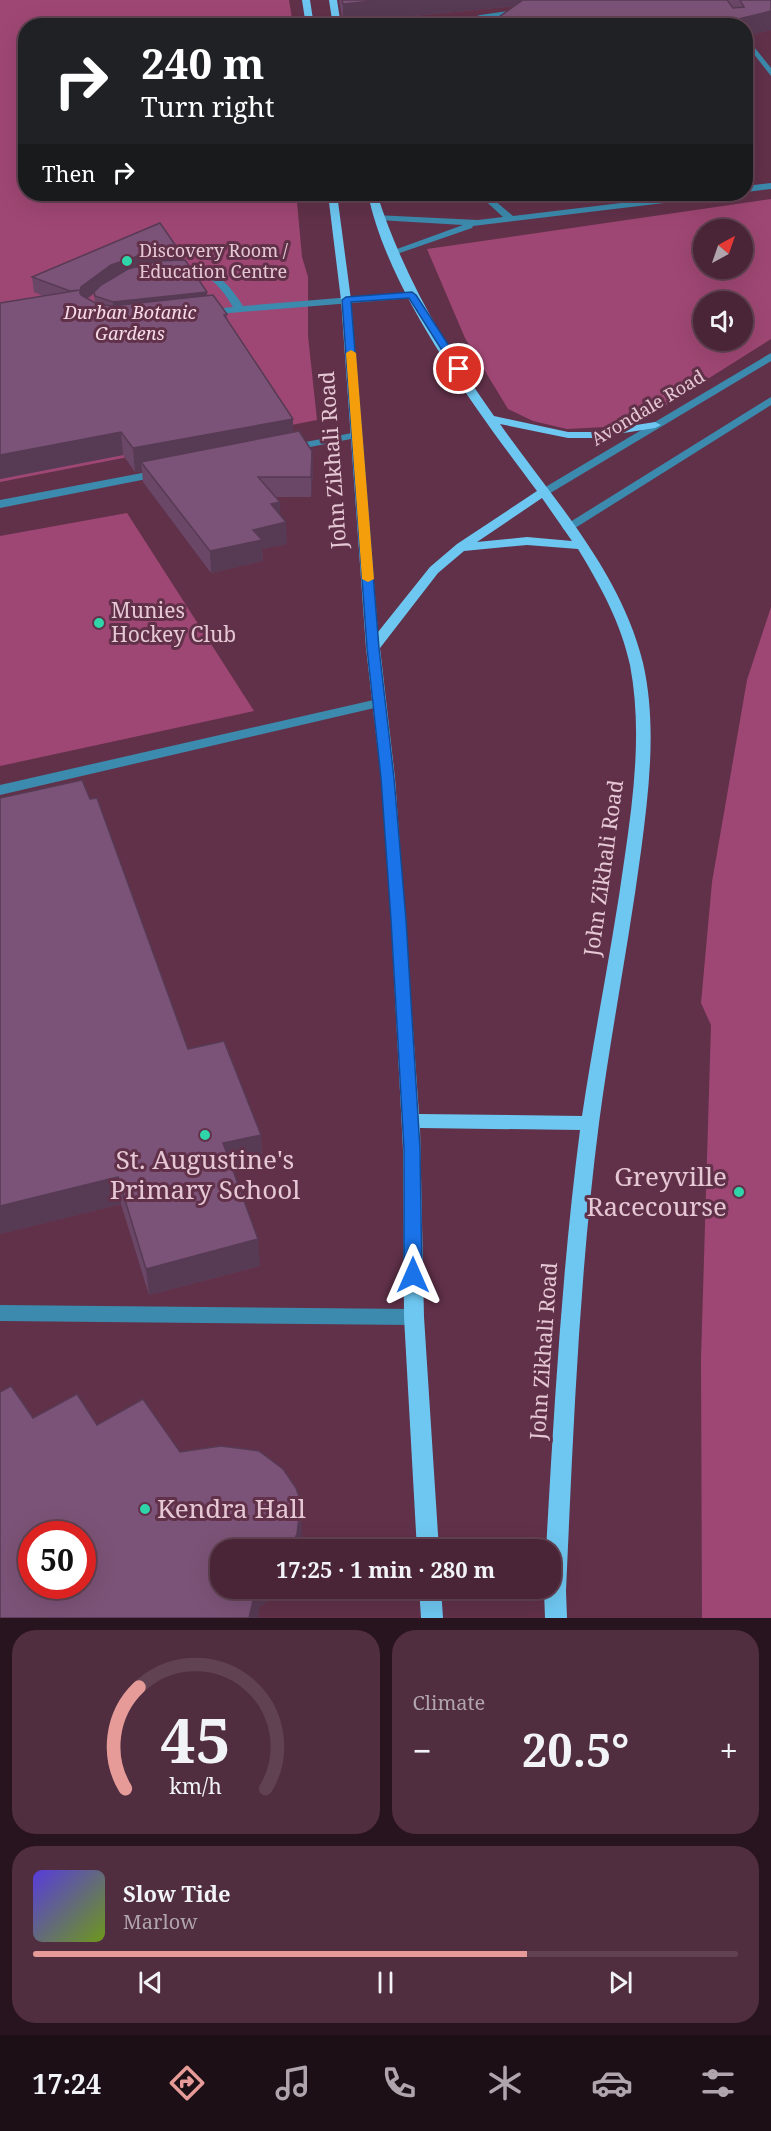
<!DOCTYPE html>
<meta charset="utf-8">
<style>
body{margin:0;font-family:"Noto Serif",serif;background:#502d3f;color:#f1f3f6;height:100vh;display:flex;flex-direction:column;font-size:22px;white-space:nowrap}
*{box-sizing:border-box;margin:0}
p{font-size:20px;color:#b1a5ad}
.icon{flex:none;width:33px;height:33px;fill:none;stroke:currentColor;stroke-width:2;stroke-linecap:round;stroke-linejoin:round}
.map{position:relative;height:1618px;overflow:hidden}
.details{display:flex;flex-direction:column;gap:12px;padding:12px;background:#28141e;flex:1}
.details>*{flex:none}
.hud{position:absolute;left:18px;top:18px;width:735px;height:183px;border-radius:24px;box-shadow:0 6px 24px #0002,0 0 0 2px #614252;background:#202124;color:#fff;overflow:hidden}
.needle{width:39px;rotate:40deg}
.controls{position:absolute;left:693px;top:219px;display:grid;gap:12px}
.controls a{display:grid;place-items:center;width:60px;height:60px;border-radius:50%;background:#492537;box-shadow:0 6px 24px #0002,0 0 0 2px #614252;font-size:30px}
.speed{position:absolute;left:18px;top:1521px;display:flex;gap:12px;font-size:30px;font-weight:700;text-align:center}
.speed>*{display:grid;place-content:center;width:78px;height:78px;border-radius:50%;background:#492537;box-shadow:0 6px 24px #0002,0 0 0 2px #614252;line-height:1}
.speed .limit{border:9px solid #d22;background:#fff;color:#111}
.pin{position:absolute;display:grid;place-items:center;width:51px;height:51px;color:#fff;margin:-26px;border:3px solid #fff;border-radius:50%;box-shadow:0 2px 6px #0007}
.me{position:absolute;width:66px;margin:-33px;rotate:0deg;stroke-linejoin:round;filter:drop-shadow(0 0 4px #0008)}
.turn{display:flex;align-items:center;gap:21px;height:126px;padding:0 24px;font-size:27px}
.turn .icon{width:78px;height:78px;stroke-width:2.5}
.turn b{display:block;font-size:42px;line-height:51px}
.then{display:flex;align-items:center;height:57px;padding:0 24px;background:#0003;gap:12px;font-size:22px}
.big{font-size:45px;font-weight:700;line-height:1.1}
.details .widget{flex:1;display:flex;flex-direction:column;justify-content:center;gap:9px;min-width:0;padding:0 21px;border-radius:24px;background:#502d3f}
.details .dial{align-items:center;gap:0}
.dial svg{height:156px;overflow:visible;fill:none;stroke:#614252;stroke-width:7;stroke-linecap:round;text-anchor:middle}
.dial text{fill:#f1f3f6;stroke:none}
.song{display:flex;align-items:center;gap:18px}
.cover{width:72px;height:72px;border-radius:9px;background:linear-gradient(135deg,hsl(250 70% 55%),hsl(80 70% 35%))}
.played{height:6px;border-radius:3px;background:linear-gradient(90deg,#e69b98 70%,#614252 70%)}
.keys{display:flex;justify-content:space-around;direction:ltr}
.heat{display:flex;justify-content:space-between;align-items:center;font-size:33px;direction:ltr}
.details .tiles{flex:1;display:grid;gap:12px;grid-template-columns:1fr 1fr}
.widget:last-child{grid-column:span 2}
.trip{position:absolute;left:210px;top:1539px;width:351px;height:60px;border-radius:24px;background:#492537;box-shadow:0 6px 24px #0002,0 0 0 2px #614252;font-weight:700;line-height:60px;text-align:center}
.dock{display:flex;height:96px;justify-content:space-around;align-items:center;background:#1d0f16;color:#b1a5ad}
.dock .icon{width:42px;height:42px}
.dock .on{color:#e69b98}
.dock b{font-size:27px;color:#f1f3f6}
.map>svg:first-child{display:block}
</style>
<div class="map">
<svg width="771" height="1618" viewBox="0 0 771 1618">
<rect width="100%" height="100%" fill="#613149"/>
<path fill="#9f4774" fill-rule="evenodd" d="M0 0H289L293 25 26 26V194H318V202H297L302 257 308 277V336L317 420 0 482Z
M771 199V339L644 419 606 427 567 429 533 421 508 409 465 338 427 249ZM704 230H742V268H704ZM704 302H742V340H704Z
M127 513 254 711 0 766V536Z
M771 607V1618H702L701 1359 711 1025 701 1003 712 882 747 680Z"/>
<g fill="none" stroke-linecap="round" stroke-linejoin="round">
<path fill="#3c8aad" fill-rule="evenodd" d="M522 9 525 13 481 19 459 26H446L480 15Z
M746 37 771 68V76L746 44Z
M771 183V189L746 192V186Z
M478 194H487L513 216 696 194H719L714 197 473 226 472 228 394 255 386 253 463 225 378 220 375 219V215L478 220 503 217Z
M174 266C210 266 224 276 243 306L412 292 417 295 412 298 206 315 202 314V310L233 307C224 292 213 276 195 273 187 271 178 273 171 271V267Z
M771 353V361L547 495H539L537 492Z
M771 397V405L572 530H564L562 527Z
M357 432 363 435 361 437 290 451 284 448 290 445Z
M163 469 167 471V475L0 508V500Z
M378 699 385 703 383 706 0 795V785Z
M0 1305 414 1309 421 1311 424 1317 421 1323 414 1325 0 1321Z"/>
<path fill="#6ec7f1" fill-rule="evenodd" d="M302 0H310L314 26H306Z
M329 0H337L341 26H333Z
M328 194H337L351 300 378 632 430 567 457 544 537 491C477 411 388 292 368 194H377C403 275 445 347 494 416L568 432H592L655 422 661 425 655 428 592 438H568L500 424C553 499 621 572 643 663 657 724 649 790 641 851 629 942 611 1032 599 1123 579 1278 573 1435 566 1591L567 1618H545L544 1591V1588H550V1550H546C554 1409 562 1269 580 1130L420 1128 424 1317 439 1550H417L404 1317 403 1149 391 920 381 778 366 648 341 300ZM542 498 572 541 527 537 477 542ZM527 545 578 549C600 585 621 623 630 665 642 728 634 793 625 855 613 943 595 1029 582 1116L419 1114 395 778 380 648 438 573 464 551Z
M419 1588H441L443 1618H421Z"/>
</g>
<path fill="#6b4767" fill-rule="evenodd" d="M339 0H771V30L746 36V26L515 6 343 23Z
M178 261 207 295 227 314V320L293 419V432L312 451 313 471 311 497H276L287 544 262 549 263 561 211 573 143 482 142 471 135 472 123 455 0 479V303L43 296 34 292 32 277ZM94 294 95 303 87 299Z
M188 1049 261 1135 262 1161 232 1168 260 1266 149 1295 121 1204 0 1234Z"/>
<path fill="#573a54" d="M382 0H546V3L343 23V4Z
M771 11V30L746 36V26H710Z
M178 249 179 264 112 280 82 302 80 295 81 287 111 265 144 254Z
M207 292 208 307 114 318 113 302Z
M293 419V442L141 462 142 471 135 472 133 448Z
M121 432 123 455 0 479V455Z
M312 451 313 471 311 497V477Z
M280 502 281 523 271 504Z
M286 522 287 544 262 549 263 561 211 573 210 551 253 530Z
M261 1135 262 1161 225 1170 223 1143Z
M118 1177 121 1204 0 1234V1206Z
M258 1239 260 1266 149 1295 146 1269Z
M301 1502 302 1533 300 1550H289Z
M256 1588H284L275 1597 260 1607 258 1618H249Z"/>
<path fill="#7c5378" stroke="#573a54" stroke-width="1.5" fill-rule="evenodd" d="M342 0H382L343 4Z
M523 0H727L733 8 744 7 740 0H771V11L710 26H486Z
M160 223 178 249 144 254 111 265 81 287 80 294V290L70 291 32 277Z
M185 260 207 292 113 302 95 296 94 292 101 285 128 269 159 261Z
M80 290 81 295 97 304 112 306 213 295 227 314 224 315 293 419 133 448 121 432 0 455V303Z
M299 431 312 451 311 477H258L280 502 271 504 286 522 253 530 262 540 210 551 141 462Z
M82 780 90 799 97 798 188 1049 224 1041 261 1135 223 1143 258 1239 146 1269 118 1177 0 1206V798Z
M11 1386 33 1418 77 1394 97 1425 143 1399 180 1452 221 1446 259 1451 283 1469 296 1488 301 1502 297 1534 289 1550H220V1588H256L249 1618H0V1392ZM32 1534H82V1586H32Z"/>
<path fill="#1a73e8" stroke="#114b97" stroke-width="1.5" d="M412 292 416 295 464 369 462 371H455L409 298 351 302 379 648 394 778 406 920 420 1149 422 1275 420 1280 413 1282 407 1280 404 1275V1149L391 920 381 778 367 648 342 300 346 297Z"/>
<path fill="#f59e0b" d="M351 350 356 353 374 579 368 582 362 579 346 353Z"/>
<g fill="#30d4a9" stroke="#613149" stroke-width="2">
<circle cx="127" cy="261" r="6"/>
<circle cx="99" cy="623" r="6"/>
<circle cx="205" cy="1135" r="6"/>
<circle cx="739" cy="1192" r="6"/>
<circle cx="145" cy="1509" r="6"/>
</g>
<g text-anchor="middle" stroke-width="6" stroke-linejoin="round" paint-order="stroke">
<g font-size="18" fill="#e6c8d5" stroke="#613149" text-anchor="start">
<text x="139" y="257">Discovery Room /<tspan x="139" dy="21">Education Centre</tspan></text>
</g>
<g font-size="18" font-style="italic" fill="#f7dbe7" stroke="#613149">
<text x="130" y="319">Durban Botanic<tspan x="130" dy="21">Gardens</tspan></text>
</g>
<g font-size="18" fill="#e6c8d5" stroke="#613149">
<text transform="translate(648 408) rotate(-31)" y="6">Avondale Road</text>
</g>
<g font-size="21" fill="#e6c8d5" stroke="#613149">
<text transform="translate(333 460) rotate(-94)" y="7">John Zikhali Road</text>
<text transform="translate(604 868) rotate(-82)" y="7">John Zikhali Road</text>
<text transform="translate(544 1351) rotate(-86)" y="7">John Zikhali Road</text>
</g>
<g font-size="21" fill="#e6c8d5" stroke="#613149" text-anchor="start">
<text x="111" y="618">Munies<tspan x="111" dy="24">Hockey Club</tspan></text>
</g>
<g font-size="26" fill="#e6c8d5" stroke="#613149">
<text x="205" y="1169">St. Augustine's<tspan x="205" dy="30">Primary School</tspan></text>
<text x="727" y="1186" text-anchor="end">Greyville<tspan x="727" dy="30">Racecourse</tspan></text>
<text x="157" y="1518" text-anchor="start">Kendra Hall</text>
</g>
</g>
</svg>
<div class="controls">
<a><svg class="needle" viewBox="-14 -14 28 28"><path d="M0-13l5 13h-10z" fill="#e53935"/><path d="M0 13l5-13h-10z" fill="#b1a5ad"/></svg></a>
<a><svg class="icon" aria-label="sound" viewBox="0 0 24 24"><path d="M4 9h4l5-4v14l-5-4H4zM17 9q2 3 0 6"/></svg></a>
</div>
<div class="speed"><div class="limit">50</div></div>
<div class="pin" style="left:459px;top:369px;background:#d93025"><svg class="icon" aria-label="arrive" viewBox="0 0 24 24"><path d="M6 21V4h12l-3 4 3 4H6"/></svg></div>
<svg class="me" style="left:413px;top:1275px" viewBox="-20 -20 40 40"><path d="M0-17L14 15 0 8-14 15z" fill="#1a73e8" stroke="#fff" stroke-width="4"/></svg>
<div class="trip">17:25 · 1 min · 280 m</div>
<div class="hud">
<div class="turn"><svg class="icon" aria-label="right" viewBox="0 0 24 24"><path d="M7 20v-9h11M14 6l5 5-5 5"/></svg><div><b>240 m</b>Turn right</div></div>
<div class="then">Then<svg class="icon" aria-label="right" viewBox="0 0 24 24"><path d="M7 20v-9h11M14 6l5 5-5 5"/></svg></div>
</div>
</div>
<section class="details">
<div class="tiles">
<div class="widget dial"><svg viewBox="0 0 100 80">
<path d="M14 69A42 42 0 1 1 86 69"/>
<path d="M14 69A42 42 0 0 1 21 17" stroke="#e69b98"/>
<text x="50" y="56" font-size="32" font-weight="700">45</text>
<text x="50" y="72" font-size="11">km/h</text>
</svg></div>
<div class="widget"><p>Climate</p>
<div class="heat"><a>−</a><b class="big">20.5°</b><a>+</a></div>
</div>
<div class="widget">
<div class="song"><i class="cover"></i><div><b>Slow Tide</b><p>Marlow</p></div></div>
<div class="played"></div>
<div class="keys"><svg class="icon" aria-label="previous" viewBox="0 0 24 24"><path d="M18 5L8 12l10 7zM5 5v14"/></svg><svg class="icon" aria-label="pause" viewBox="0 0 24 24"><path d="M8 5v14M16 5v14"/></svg><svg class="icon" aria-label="next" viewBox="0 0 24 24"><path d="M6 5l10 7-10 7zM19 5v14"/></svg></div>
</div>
</div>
</section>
<nav class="dock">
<b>17:24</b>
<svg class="icon on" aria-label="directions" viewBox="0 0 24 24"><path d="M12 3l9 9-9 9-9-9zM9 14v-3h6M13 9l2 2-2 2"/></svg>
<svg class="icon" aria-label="music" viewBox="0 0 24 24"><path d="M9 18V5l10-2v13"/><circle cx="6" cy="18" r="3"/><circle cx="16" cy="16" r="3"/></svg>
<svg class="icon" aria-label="phone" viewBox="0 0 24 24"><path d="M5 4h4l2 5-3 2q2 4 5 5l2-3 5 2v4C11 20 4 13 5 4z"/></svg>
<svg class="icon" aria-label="climate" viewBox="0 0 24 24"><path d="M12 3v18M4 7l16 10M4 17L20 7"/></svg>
<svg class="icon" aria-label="car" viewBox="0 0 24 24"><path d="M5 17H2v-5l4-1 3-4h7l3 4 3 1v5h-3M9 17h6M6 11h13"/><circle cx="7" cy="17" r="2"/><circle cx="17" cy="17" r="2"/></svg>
<svg class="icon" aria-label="filters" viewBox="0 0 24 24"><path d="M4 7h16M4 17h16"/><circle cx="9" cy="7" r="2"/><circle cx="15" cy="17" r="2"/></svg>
</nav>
